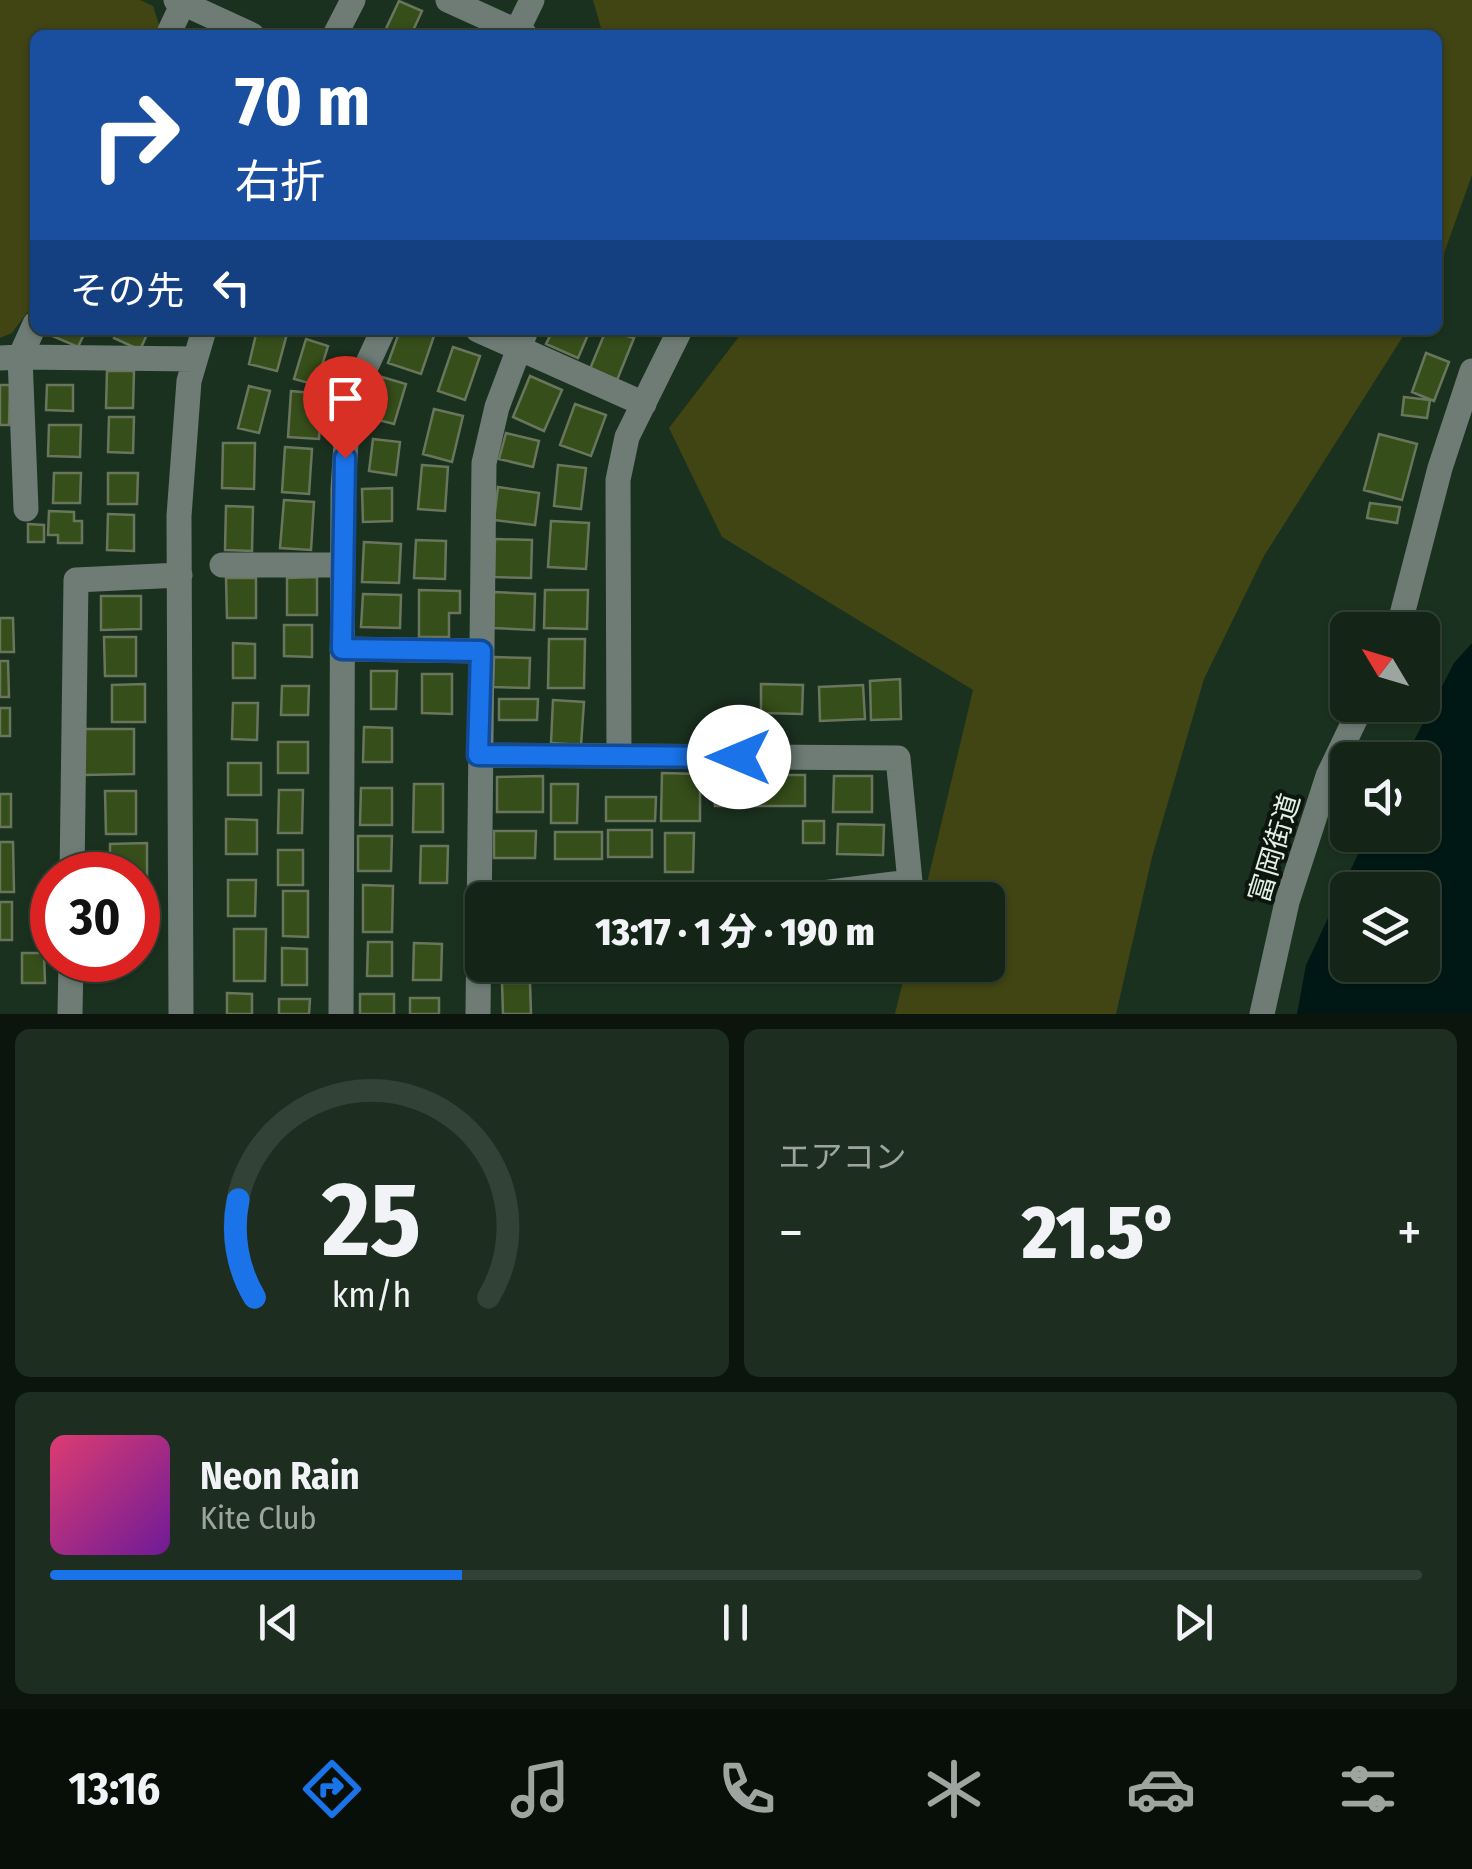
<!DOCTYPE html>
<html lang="ja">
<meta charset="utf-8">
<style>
body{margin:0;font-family:"Fira Sans Condensed","Noto Sans JP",sans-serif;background:#1d2d20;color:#f1f3f6;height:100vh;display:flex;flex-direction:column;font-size:38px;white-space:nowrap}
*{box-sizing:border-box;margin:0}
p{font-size:32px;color:#9da5a1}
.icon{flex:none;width:55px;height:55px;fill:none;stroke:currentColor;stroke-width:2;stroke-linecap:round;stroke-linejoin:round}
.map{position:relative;height:1014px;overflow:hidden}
.panel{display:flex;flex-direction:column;gap:15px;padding:15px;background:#0b140d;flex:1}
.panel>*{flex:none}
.hud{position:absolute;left:30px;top:30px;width:1412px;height:305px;border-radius:15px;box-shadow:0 2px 8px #0004,0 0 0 2px #334236;background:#1a4fa0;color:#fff;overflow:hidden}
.needle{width:65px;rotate:308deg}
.controls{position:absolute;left:1330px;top:612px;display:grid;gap:20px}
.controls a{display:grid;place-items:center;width:110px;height:110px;border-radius:15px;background:#142517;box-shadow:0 2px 8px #0004,0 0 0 2px #334236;font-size:50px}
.speed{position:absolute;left:30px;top:852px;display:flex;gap:20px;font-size:50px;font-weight:700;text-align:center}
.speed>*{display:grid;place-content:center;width:130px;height:130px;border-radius:50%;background:#142517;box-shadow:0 2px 8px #0004,0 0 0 2px #334236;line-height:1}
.speed .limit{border:15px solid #d22;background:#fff;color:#111}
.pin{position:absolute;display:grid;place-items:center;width:85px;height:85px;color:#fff;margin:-102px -42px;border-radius:50% 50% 50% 0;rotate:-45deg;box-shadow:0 0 10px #0007}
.pin .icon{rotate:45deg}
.me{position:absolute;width:110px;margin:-55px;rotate:270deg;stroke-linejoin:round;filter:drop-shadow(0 0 8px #0008)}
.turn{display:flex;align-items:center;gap:35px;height:210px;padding:0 40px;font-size:45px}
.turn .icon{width:130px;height:130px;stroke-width:2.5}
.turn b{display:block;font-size:70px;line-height:85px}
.then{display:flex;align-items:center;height:95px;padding:0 40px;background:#0003;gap:20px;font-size:38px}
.big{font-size:75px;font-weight:800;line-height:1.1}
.panel .widget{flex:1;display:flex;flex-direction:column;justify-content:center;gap:15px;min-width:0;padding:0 35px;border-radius:15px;background:#1d2d20}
.panel .dial{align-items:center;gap:0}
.dial svg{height:260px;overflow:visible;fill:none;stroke:#334236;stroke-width:7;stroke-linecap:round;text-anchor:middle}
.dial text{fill:#f1f3f6;stroke:none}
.song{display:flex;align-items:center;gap:30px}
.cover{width:120px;height:120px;border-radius:15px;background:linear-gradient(135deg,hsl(340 70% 55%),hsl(280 70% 35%))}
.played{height:10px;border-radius:5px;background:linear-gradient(90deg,#1a73e8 30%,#334236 30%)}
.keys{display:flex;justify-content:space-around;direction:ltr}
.heat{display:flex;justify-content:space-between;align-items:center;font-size:55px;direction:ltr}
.panel .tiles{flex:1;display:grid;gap:15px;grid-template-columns:1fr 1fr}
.widget:last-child{grid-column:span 2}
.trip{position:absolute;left:465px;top:882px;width:540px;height:100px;border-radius:15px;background:#142517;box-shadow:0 2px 8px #0004,0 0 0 2px #334236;font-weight:800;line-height:100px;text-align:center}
.dock{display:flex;height:160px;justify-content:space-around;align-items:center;background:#080f09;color:#9da5a1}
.dock .icon{width:70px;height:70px}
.dock .active{color:#1a73e8}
.dock b{font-size:45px;color:#f1f3f6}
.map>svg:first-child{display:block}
</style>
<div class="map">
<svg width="1472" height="1014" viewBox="0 0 1472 1014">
<rect width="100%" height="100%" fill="#1b311f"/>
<path fill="#414413" d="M0 0H140L153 6 161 31 159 35H35V302L12 333 0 338Z
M593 0H1472V175L1438 270V35H603Z
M744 330H1407L1264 556 1204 679 1152 857 1116 1014H895L907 965H988V900H923L973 690 722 537 669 428Z"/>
<path fill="#001815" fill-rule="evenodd" d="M1472 643V1014H1297L1306 965 1367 835H1422V760H1404L1454 663ZM1348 890H1422V965H1348Z"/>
<path fill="#364e1a" stroke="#69765c" stroke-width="2.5" d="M399 1 422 11 411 35H383Z
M53 330H86L78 347 50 335Z
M117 330H149L140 350 114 338Z
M257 330H288L277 371 249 364Z
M400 330H436L421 374 388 363Z
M553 330H590L578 358 546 344Z
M606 330 634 338 617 380 590 369Z
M306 339 328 346 316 385 294 379Z
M453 347 480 356 465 400 438 391Z
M1426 353 1449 362 1434 401 1412 392Z
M107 371H134L133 408H106Z
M530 376 562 390 544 431 513 417Z
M382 377 406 384 394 424 371 418Z
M0 385H10L9 425H0Z
M47 385H73V411L46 410Z
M249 386 270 391 259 433 238 428Z
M291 391 322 394 319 439 288 437Z
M1404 397 1430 400 1427 418 1402 415Z
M575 404 606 415 591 456 560 445Z
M434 409 463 416 452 462 423 454Z
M109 417H134L133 453 108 452Z
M49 425H81L80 457 48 456Z
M506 433 539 441 533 467 499 459Z
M1379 434 1417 444 1402 500 1364 490Z
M373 439 400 442 396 475 369 471Z
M223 443H255L254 489 222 488Z
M285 447 312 449 309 494 282 492Z
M422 465 448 467 445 511 418 509Z
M558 465 586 468 581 509 554 506Z
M54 473H81L80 503H53Z
M108 473H138L137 504H108Z
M498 487 539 493 535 525 494 520Z
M392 488V521L363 522 362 489Z
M284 500 314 502 311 550 280 548Z
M1370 503 1400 507 1397 523 1367 518Z
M226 506 253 507 252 551 225 550Z
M49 511 74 512V521H82V543H58V535H48Z
M108 514 134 515V551L107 550Z
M551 521 589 523 586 569 548 567Z
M28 524 44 525V542H28Z
M495 539 532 540 531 578 494 577Z
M416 540 446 541 445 579 414 578Z
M364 542 401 544 399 583 362 582Z
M317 577V615H287V578Z
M226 578H256V618H227Z
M419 590 460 591V613H449V637H419Z
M545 590H588L587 629 544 628Z
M494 592 535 594 534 630 493 628Z
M363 594 401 595 400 628 361 627Z
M101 596H141V629L101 630Z
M0 618H13L14 652H0Z
M284 625H312V657L284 656Z
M104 637H136V676H105Z
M549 639H585L584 688H548Z
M233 643 255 644V678H233Z
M494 657 530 658 529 688 493 687Z
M0 661H8L9 697H0Z
M371 671H397L396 709H371Z
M422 674H452V714L422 713Z
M900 679 901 719 871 720 870 681Z
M145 684V722H112V685Z
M761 684 803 685 802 714 761 713Z
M863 685 865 719 820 721 819 687Z
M282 686H309L308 715H281Z
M499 699H538L537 720H499Z
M553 700 584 702 581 745 551 743Z
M233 703H258L257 740 232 739Z
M0 708H10V736H0Z
M364 727 392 728V762H363Z
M83 729H134V774L84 775Z
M278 742H308V773H278Z
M228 763H261V795H228Z
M662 773 700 774V821H661Z
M716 775H805V806H715Z
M543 776V812H497V777Z
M834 776H872V812H833Z
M414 784H443V832H413Z
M551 784H578L577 823H551Z
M361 788H392V825H360Z
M279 790H303L302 833H278Z
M105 791H136V834H106Z
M0 794H11V827H0Z
M606 797H656L655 821H606Z
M226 819 257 820V854H226Z
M803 821H824V843H803Z
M838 824 884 825 883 855 837 854Z
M608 830H652V857H608Z
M494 831H536L535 858H494Z
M555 832H602V859H555Z
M665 833H694L693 872H665Z
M358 836H392L391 871H358Z
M0 842H13L14 892H0Z
M147 843V892H138V875H110V844Z
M421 846H448L447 883H420Z
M278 850H303V885H278Z
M228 880H256L255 916H228Z
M363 885 393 886 392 932H363Z
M283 891H308V937L283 936Z
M0 902H12V940H0Z
M138 906H145V944H138Z
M234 929H266L265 981H234Z
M368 942H392V976H367Z
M414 943 442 944 441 980H413Z
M282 948 307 949V985H282Z
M22 953H44L45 983H22Z
M81 960H119V973H81Z
M502 983H530L531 1014H503Z
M227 993 252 994V1014H227Z
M360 994H394V1014H360Z
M410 998H439V1014H410Z
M279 999H310L309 1014H279Z"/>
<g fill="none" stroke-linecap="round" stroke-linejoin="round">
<path stroke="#6e7c75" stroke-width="25" d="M176 0 252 35
M448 0 525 35
M168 35 183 3
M335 35 353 0
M515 35 532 0
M478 330 644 404
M0 358 20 357 35 324
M26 509 20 357 195 359
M222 565H342
M1398 630 1440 468 1472 371
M342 649 481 651
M479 755 898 758 910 882 814 894 479 893
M619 756 618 480 627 437 680 330
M72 875 76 580 180 575
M70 1014 71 960
M181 1014 179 516 189 381 204 330
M341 1014 343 489 347 428 366 367 383 330
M478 1014 484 463 497 407 526 330
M1262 1014 1287 902 1328 776 1362 705"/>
</g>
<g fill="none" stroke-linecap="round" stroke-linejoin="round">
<g stroke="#114b97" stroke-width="25">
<path id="route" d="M345 458 342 649 481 651 478 755 739 757"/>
</g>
<use href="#route" stroke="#1a73e8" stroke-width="18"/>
</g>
<g text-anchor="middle" stroke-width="8" stroke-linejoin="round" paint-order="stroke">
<g font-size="28" fill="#e3f0e5" stroke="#0d160e">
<text transform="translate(1274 848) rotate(-73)" y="10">富岡街道</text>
</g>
</g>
</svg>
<div class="controls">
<a><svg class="needle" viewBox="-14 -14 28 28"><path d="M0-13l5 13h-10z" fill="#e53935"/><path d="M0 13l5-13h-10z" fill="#9da5a1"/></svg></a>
<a><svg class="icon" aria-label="sound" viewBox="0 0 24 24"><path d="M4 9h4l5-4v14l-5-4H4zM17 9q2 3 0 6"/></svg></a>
<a><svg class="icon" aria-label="layers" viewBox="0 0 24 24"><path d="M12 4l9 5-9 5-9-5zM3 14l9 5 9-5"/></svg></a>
</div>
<div class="speed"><div class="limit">30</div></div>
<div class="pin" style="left:345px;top:458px;background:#d93025"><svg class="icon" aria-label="arrive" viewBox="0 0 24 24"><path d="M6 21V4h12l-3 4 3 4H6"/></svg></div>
<svg class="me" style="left:739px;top:757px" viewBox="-20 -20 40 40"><circle r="19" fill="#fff"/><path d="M0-13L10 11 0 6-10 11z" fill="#1a73e8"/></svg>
<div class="trip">13:17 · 1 分 · 190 m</div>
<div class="hud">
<div class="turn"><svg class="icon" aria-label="right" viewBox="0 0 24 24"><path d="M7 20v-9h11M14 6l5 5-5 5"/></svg><div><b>70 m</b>右折</div></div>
<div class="then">その先<svg class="icon" aria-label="left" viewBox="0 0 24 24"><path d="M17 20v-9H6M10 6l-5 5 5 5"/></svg></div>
</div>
</div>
<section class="panel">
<div class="tiles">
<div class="widget dial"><svg viewBox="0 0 100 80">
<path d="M14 69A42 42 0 1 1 86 69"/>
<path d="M14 69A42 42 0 0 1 9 39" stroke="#1a73e8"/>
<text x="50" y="56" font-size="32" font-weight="700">25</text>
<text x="50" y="72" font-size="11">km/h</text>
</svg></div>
<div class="widget"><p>エアコン</p>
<div class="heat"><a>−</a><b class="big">21.5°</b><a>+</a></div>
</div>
<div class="widget">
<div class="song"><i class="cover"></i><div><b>Neon Rain</b><p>Kite Club</p></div></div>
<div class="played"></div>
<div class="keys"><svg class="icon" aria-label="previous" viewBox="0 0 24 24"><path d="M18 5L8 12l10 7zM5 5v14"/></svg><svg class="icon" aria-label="pause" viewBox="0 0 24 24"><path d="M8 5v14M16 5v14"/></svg><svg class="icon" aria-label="next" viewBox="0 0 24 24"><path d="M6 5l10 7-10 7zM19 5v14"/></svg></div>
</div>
</div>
</section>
<nav class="dock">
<b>13:16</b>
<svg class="icon active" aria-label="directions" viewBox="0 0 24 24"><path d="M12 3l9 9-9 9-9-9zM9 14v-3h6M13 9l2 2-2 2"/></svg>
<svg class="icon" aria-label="music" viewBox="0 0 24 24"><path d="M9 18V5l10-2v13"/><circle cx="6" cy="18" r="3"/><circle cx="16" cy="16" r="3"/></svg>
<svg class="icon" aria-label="phone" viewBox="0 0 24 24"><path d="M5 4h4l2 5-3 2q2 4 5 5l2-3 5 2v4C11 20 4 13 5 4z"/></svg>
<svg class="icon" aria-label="climate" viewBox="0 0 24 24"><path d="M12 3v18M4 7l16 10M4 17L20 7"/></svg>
<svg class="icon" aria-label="car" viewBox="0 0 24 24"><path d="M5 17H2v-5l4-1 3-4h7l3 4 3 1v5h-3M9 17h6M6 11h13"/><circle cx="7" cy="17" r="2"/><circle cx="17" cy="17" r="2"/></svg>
<svg class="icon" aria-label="filters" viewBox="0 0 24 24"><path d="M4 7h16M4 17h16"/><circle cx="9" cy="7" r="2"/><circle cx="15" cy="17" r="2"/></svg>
</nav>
